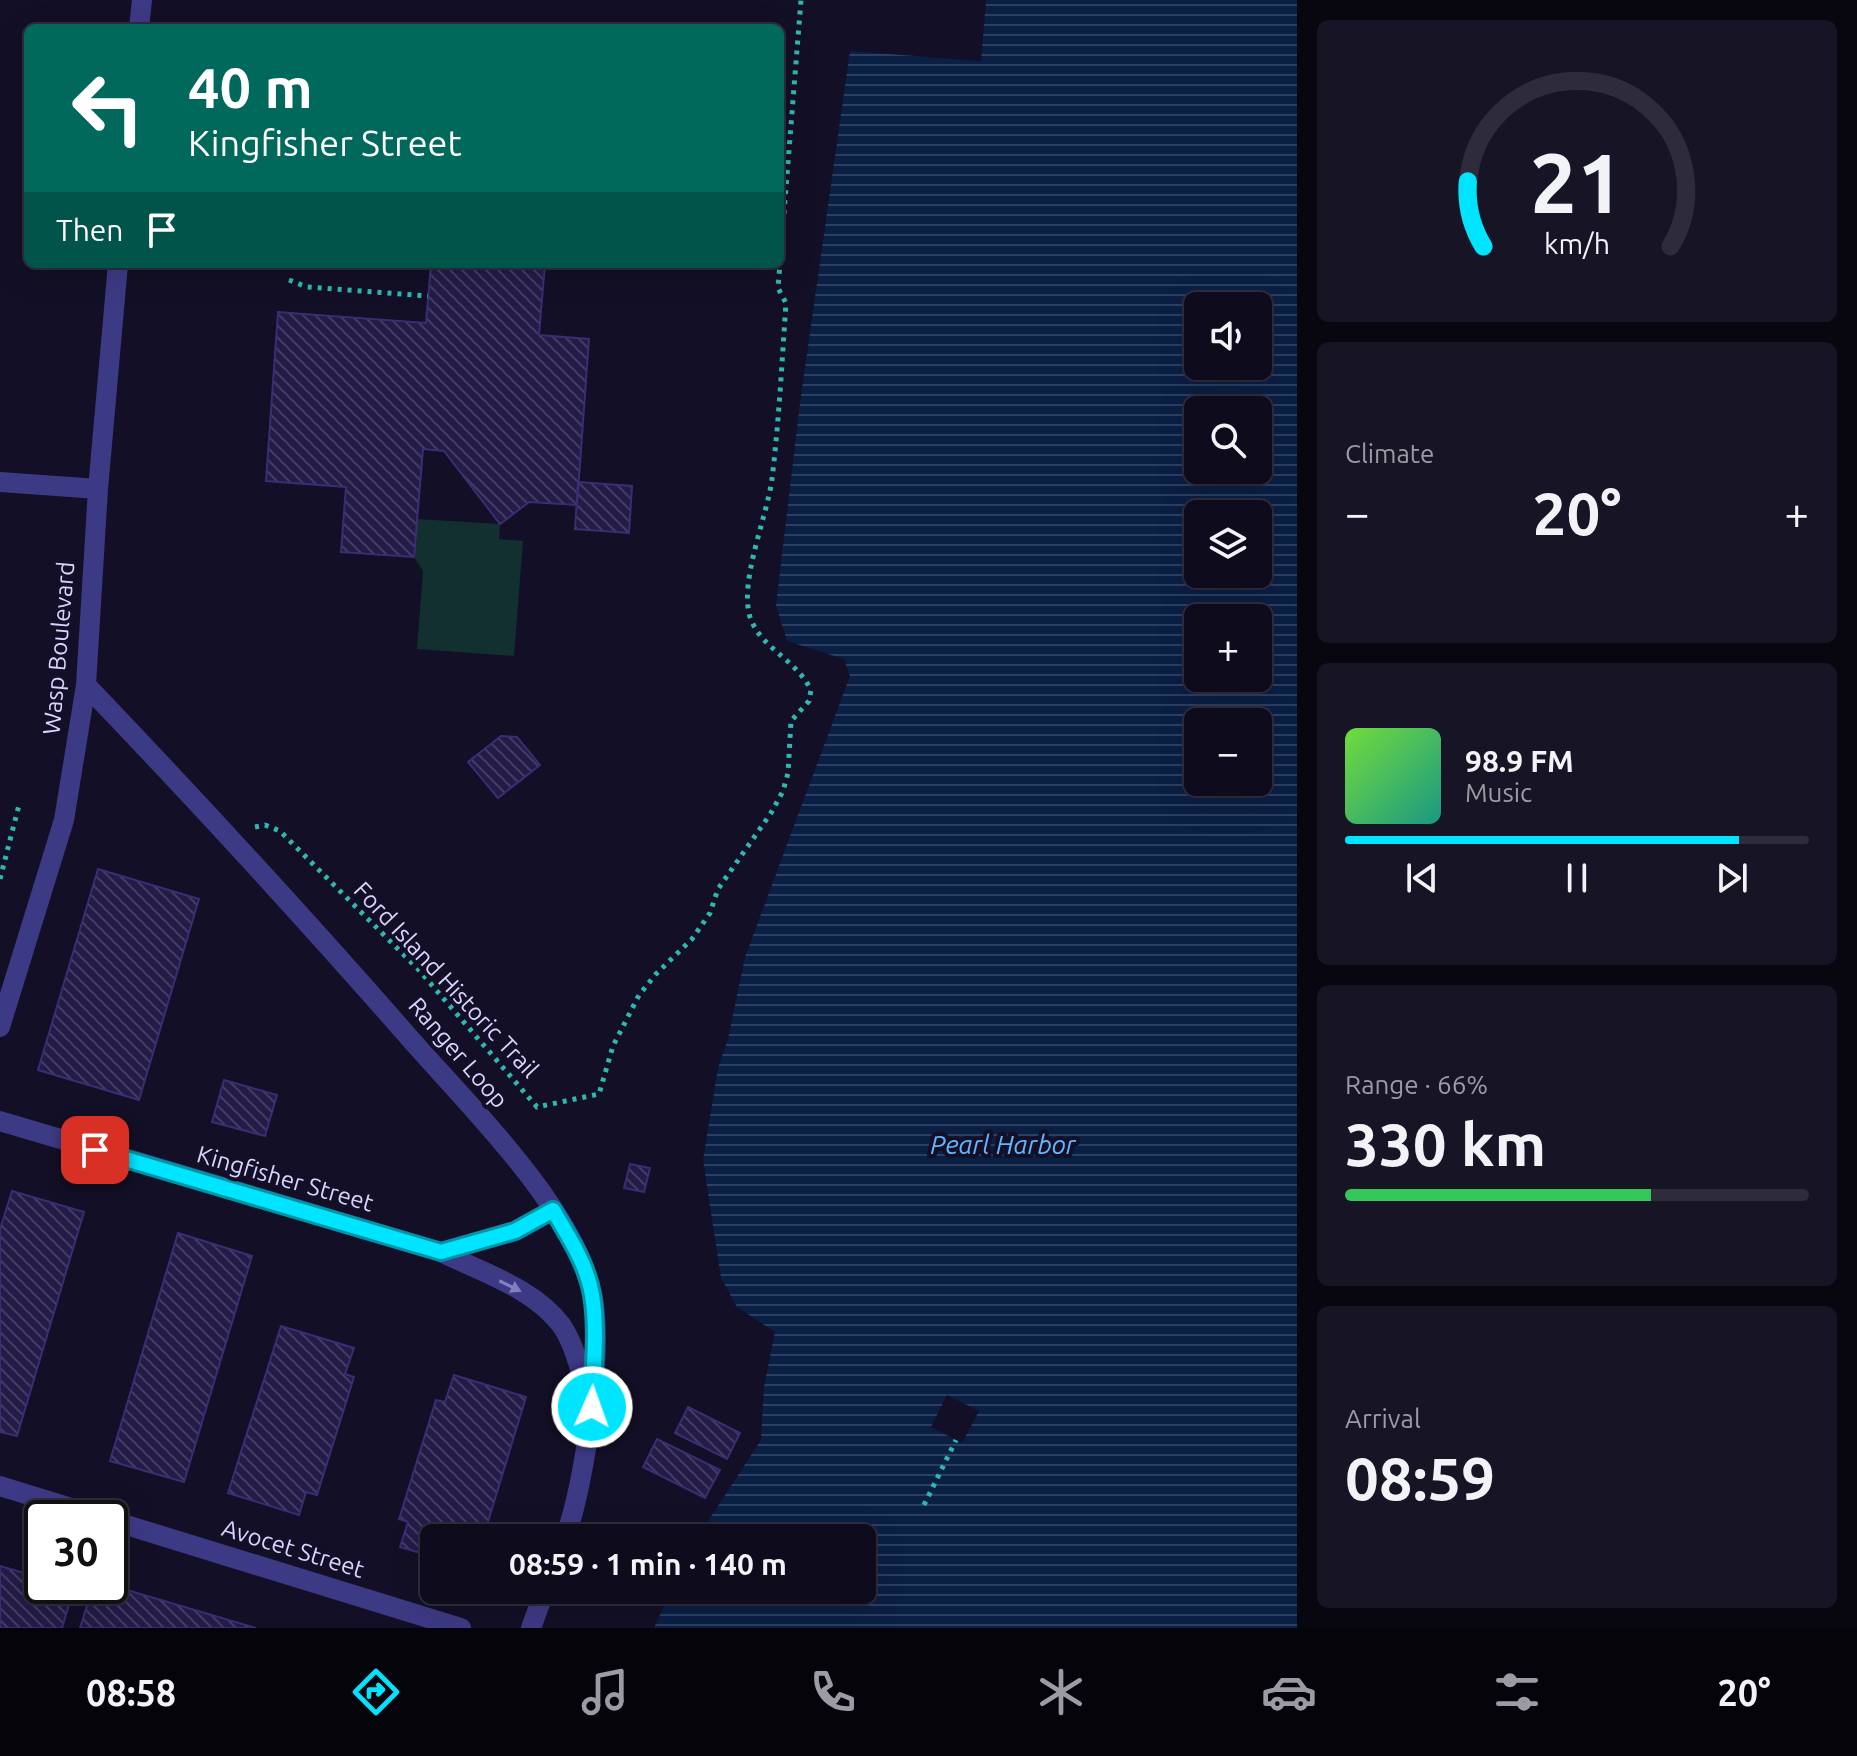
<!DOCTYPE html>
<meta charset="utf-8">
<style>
body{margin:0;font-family:Ubuntu,sans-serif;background:#171425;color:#f1f3f6;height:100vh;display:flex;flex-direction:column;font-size:30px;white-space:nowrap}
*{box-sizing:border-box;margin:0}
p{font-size:26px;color:#9b9ba3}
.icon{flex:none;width:44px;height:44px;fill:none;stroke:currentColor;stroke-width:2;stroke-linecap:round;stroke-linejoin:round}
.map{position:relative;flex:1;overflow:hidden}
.sheet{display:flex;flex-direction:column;gap:20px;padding:20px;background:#08060f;width:560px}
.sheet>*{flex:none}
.hud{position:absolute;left:24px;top:24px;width:760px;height:244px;border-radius:12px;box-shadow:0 8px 32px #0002,0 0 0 2px #2e2b3b;background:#00695c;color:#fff;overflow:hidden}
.fabs{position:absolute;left:1184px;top:292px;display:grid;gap:16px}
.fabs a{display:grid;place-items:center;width:88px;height:88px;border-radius:12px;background:#0e0b1c;box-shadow:0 8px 32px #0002,0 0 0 2px #2e2b3b;font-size:40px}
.speed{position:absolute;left:24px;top:1500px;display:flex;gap:16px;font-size:40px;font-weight:700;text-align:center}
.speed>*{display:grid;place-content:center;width:104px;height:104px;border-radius:50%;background:#0e0b1c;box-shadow:0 8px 32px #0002,0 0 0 2px #2e2b3b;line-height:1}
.speed .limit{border:4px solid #111;border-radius:12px;background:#fff;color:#111}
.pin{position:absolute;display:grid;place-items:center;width:68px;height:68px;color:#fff;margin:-34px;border-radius:16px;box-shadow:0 4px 12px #0006}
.me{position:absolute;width:88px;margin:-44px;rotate:2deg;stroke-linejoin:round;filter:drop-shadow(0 0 6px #0008)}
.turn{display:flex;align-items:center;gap:28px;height:168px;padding:0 32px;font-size:36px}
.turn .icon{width:104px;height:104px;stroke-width:2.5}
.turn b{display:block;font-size:56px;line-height:68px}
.then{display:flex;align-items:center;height:76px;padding:0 32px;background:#0003;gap:16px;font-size:30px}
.big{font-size:60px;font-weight:600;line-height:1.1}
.sheet .tile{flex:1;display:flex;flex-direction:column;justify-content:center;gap:12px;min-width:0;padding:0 28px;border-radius:12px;background:#171425}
.sheet .dial{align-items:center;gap:0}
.dial svg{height:208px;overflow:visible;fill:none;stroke:#2e2b3b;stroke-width:7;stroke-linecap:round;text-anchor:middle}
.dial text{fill:#f1f3f6;stroke:none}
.song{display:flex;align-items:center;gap:24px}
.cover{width:96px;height:96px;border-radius:12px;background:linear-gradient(135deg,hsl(100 70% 55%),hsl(170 70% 35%))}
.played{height:8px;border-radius:4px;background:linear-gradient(90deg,#00e5ff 85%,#2e2b3b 85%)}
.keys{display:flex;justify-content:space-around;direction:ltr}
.heat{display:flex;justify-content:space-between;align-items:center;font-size:44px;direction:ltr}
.charge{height:12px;border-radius:6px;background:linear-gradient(90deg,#34c759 66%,#2e2b3b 0)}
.trip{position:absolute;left:420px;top:1524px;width:456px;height:80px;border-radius:12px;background:#0e0b1c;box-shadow:0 8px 32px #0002,0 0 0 2px #2e2b3b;font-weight:600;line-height:80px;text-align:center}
.tabs{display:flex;height:128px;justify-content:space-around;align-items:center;background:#06040b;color:#9b9ba3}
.tabs .icon{width:56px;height:56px}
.tabs .active{color:#00e5ff}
.tabs b{font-size:36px;color:#f1f3f6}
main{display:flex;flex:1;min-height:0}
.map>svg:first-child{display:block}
</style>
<main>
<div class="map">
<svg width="1297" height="1628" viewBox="0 0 1297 1628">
<defs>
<pattern id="water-rules" width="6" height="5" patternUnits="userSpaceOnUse" patternTransform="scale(2)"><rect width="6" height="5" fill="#0a1f44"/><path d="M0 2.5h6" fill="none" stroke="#2d3f60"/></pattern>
<pattern id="building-back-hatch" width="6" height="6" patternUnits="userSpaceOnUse" patternTransform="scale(2)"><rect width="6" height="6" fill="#241b47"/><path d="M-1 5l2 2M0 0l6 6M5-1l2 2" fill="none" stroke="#433b63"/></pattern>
</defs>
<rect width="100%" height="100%" fill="#130f26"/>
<path fill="#12302f" d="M417 519 500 524 499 539 523 541 514 656 417 649 423 571 414 557Z"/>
<path fill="url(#water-rules)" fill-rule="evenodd" d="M874 0H1297V1628H654L671 1590H862V1538H697L761 1440 764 1387 775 1332 737 1307 721 1278 703 1160 718 1068 728 1039 745 957 850 676 844 659 787 641 776 605 800 403 850 51 868 52ZM1198 306H1258V366H1198ZM1198 410H1258V470H1198ZM1198 514H1258V574H1198ZM1198 618H1258V678H1198ZM1198 722H1258V782H1198Z"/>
<path fill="#130f26" d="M870 0H986L981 61 850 51 851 47 865 48Z
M947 1395 979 1411 962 1443 931 1427Z"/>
<path fill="url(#building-back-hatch)" stroke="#3b2d73" stroke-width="2" d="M431 264H545L539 335 589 339 577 505 529 502 500 524 444 451 423 449 414 557 341 552 346 487 266 481 278 312 426 323Z
M578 482 632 486 629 533 575 529Z
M501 736 517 737 540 765 498 798 468 762Z
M98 869 199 899 139 1100 38 1070Z
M224 1080 277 1095 265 1136 212 1122Z
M630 1164 650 1168 644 1192 624 1188Z
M12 1191 84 1212 17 1436 0 1432V1229Z
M178 1233 252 1256 184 1482 110 1461Z
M281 1326 354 1348 345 1374 354 1377 317 1495 306 1492 299 1515 228 1493Z
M454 1375 526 1397 483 1538H434V1557L400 1547 408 1522 399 1519 436 1400 445 1402Z
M688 1407 740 1433 727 1459 675 1433Z
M657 1439 720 1470 705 1498 643 1467Z
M0 1566 42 1578V1586L74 1588 62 1628H0Z
M110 1585 256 1628H80L93 1586Z"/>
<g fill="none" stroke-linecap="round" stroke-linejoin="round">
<path stroke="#2fb8b0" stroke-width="5" stroke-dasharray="4 6" stroke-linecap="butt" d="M289 280 307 287 428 296
M255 827 265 825 280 831 418 969 537 1107 599 1094 613 1046 639 995 656 974 692 939 710 913 718 889 771 813 783 791 788 773 791 721 809 701 811 690C795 658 761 649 750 617 739 581 767 517 772 479 779 421 782 361 786 303L778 288 801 0
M0 879 19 805
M924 1505 956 1440"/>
<path stroke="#3d3a85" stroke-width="20" d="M139 28 142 0
M0 482 98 489
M86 685C195 799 302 915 406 1034 465 1102 572 1204 592 1293 604 1349 585 1484 565 1538
M0 1027 64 820 86 685 98 489 118 264
M0 1121 441 1252 515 1231 553 1210
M441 1252C481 1272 534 1288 562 1326 574 1344 580 1369 586 1390
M0 1486 104 1518
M110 1520 461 1628
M531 1628 545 1590"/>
</g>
<defs><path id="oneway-solid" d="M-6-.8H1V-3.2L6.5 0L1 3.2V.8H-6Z" transform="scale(2)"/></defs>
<use fill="#837fbc" href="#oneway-solid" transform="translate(510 1286) rotate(26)"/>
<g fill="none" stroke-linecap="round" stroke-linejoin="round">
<g stroke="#0095a6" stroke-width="20">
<path id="route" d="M95 1150 441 1252 515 1231 553 1210C568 1236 587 1264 592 1295 598 1331 593 1370 592 1407"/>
</g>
<use href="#route" stroke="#00e5ff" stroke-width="14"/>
</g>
<g text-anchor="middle" stroke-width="8" stroke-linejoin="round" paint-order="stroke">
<g font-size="24" fill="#d9d4ff" stroke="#130f26">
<text transform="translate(59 648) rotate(-85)" y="8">Wasp Boulevard</text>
<text transform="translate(446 980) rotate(47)" y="8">Ford Island Historic Trail</text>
<text transform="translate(458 1053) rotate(49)" y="8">Ranger Loop</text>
<text transform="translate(285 1179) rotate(16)" y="8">Kingfisher Street</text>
<text transform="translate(293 1549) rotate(17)" y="8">Avocet Street</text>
</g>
<g font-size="26" font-style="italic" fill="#62b6ff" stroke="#130f26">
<text x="1003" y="1154">Pearl Harbor</text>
</g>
</g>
</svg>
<div class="fabs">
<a><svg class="icon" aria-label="sound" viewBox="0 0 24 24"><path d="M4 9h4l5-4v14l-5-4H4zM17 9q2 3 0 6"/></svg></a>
<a><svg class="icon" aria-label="search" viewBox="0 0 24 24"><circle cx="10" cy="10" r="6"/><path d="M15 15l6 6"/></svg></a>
<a><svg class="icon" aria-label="layers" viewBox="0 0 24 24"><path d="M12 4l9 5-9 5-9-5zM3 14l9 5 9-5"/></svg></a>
<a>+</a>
<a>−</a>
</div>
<div class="speed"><div class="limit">30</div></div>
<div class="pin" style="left:95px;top:1150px;background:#d93025"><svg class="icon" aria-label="arrive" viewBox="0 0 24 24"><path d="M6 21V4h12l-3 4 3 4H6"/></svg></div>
<svg class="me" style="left:592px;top:1407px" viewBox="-20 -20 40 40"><circle r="17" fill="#00e5ff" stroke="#fff" stroke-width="3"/><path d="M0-11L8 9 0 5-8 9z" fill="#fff"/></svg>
<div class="trip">08:59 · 1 min · 140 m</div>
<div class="hud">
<div class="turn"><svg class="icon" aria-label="left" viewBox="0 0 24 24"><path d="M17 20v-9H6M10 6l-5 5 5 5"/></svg><div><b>40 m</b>Kingfisher Street</div></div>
<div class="then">Then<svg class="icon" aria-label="arrive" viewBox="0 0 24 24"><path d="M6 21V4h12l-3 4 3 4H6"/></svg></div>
</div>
</div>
<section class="sheet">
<div class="tile dial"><svg viewBox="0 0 100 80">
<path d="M14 69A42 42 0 1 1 86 69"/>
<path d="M14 69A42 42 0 0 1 8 44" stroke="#00e5ff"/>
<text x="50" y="56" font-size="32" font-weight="700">21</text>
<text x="50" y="72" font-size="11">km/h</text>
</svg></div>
<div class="tile"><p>Climate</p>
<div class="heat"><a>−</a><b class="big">20°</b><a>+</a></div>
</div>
<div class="tile">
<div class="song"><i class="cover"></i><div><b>98.9 FM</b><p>Music</p></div></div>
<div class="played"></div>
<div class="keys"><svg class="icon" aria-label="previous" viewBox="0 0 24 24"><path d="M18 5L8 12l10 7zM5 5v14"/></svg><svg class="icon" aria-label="pause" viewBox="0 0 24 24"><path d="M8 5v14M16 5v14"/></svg><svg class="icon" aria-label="next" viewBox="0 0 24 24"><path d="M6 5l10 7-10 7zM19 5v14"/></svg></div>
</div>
<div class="tile"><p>Range · 66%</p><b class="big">330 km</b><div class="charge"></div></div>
<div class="tile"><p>Arrival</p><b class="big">08:59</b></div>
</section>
</main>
<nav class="tabs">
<b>08:58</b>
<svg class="icon active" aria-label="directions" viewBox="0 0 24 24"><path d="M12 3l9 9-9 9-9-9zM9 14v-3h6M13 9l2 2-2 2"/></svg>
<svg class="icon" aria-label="music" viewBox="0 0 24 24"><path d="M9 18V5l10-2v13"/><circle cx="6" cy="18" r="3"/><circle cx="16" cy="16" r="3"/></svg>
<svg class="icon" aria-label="phone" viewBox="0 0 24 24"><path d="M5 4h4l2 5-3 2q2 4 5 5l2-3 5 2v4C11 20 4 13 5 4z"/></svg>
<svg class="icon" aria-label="climate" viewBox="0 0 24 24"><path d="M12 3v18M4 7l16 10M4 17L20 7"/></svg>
<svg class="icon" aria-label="car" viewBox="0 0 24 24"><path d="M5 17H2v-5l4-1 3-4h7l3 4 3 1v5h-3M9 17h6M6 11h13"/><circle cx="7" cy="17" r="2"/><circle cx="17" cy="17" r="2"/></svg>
<svg class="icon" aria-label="filters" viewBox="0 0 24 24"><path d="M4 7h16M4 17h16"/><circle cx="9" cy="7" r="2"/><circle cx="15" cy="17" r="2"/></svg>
<b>20°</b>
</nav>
